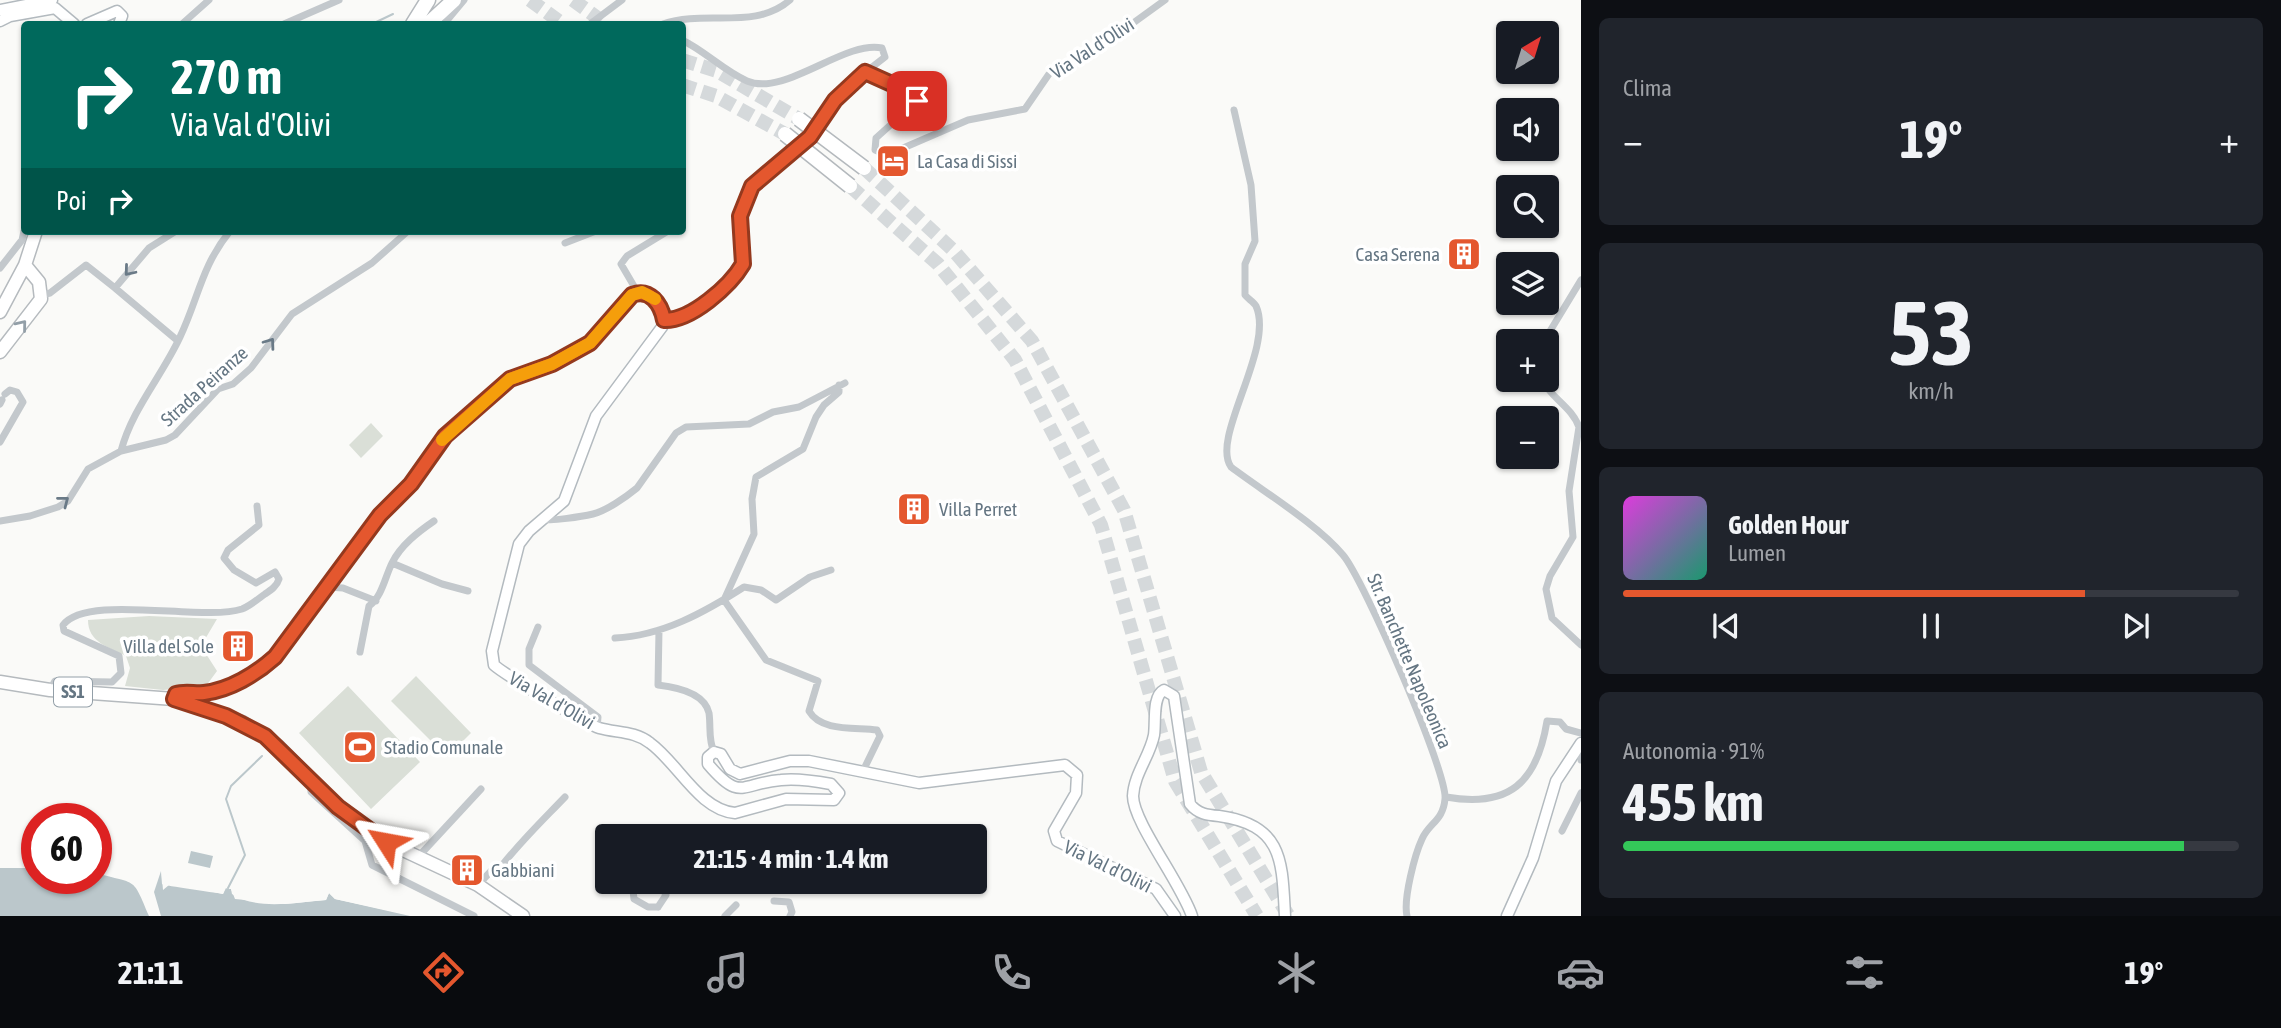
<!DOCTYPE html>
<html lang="it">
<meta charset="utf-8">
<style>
body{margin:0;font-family:"Asap Condensed",sans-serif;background:#20242c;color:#f1f3f6;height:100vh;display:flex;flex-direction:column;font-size:26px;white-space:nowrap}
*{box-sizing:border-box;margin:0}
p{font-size:23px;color:#9ea1a6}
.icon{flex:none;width:38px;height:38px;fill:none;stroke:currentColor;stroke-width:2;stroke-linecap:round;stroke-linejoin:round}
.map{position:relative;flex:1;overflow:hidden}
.drawer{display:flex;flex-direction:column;gap:18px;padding:18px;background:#0d0f14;width:700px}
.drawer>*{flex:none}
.top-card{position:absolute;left:21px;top:21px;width:665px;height:214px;border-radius:7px;box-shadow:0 2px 5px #0004;background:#00695c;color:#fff;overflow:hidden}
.needle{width:46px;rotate:38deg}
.controls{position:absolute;left:1496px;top:21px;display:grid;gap:14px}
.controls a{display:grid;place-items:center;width:63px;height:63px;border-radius:7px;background:#171b24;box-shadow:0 2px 5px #0004;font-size:35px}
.speed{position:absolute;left:21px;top:803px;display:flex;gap:14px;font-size:35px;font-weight:700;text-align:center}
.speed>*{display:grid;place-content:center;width:91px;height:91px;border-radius:50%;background:#171b24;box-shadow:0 2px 5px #0004;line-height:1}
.speed .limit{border:10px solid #d22;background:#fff;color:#111}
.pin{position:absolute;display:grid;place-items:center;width:60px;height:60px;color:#fff;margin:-30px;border-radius:14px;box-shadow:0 4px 10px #0006}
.me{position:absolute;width:77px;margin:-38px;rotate:304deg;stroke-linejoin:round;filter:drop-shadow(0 0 5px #0008)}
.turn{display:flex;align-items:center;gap:24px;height:147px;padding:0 35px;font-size:32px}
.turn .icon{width:91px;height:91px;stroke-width:2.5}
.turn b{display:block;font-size:49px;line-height:60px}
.then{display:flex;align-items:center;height:66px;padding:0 35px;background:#0003;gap:14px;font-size:26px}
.big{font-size:52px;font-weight:700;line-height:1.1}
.drawer .widget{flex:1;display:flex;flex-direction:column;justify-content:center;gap:10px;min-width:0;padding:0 24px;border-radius:10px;background:#20242c}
.drawer .dial{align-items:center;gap:0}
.dial b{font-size:91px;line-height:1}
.song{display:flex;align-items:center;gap:21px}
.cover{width:84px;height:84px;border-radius:10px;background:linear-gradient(135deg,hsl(300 70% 55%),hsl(160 70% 35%))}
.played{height:7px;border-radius:4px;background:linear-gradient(90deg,#e4572e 75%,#363941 75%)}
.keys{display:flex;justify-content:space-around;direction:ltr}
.heat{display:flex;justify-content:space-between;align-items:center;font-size:38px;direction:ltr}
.charge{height:10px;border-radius:5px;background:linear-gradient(90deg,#34c759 91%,#363941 0)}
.trip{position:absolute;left:595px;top:824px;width:392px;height:70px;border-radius:7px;background:#171b24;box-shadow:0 2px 5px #0004;font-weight:700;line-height:70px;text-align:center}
.tabs{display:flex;height:112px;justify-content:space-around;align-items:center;background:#090b0e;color:#9ea1a6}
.tabs .icon{width:49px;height:49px}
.tabs .active{color:#e4572e}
.tabs b{font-size:32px;color:#f1f3f6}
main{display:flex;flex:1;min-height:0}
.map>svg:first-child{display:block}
</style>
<main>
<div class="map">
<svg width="1581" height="916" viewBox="0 0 1581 916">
<rect width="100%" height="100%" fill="#fafaf8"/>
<path fill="#dadfd7" d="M371 423 383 436 361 458 349 445Z
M149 616 217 619 201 646 217 671 206 686 163 690 125 686 130 668 126 656C108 647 88 642 88 620Z
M416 676 471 733 447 757 391 701Z
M348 686 420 762 371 809 299 733Z"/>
<path fill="#bbc7cb" d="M191 851 213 856 210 868 188 863Z
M0 868H27L37 873V878H96V873C137 885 132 875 149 916H0Z
M161 871 162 884C166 886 212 892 223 894L225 888 231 889 232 894C257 911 298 902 326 900L329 893 335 899 410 916H161L154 892Z"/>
<path fill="#fafaf8" d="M161 867 167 874 165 883 180 882 222 891 223 885H231L237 896 285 900 324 896 327 891 332 890 336 896 395 907 414 916 335 899 329 893 326 900 285 904 235 899 231 889 226 888 223 894 180 885H169L163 890Z"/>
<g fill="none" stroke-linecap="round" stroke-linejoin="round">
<path stroke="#bbc7cb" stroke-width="2" d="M372 24 393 14
M228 888 245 855 226 799 231 786 262 756"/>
<path stroke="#d5d9db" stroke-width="14" stroke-dasharray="14 7" stroke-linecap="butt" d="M530 0 563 24
M573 0 606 24
M682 60 717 71 799 119
M682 85 716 96 785 134
M864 168 953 250 1032 341 1124 510 1201 772 1288 915
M850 186 938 264 1015 360 1101 525 1175 781 1257 916"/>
<g stroke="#b3babf" stroke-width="13">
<path id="secondary" d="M0 10 52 0
M0 21 10 16 55 8 74 24
M87 24 117 11 122 16 119 24
M174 699 178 693 213 691 249 677 267 665 288 642 380 515 410 484 445 436 510 379 552 364 590 343 626 300 642 292C657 298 667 311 662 327L596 416 564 501 529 531 519 544 492 651 494 665C504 674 588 725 599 728 617 733 635 731 650 743 678 763 699 810 735 813L786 799 834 800 839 793 831 784C815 781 797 778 781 780 741 783 741 803 708 764V757L714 752 721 754 730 769 740 774 790 761H809L919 783 1065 765 1077 775 1076 793 1054 831 1057 841 1156 889 1175 916
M1192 916C1181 883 1133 822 1133 796 1134 774 1150 756 1154 735 1156 722 1152 696 1164 690L1174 696 1190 804C1198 814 1207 815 1219 816 1284 825 1282 862 1285 916
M1507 916 1533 858 1556 781 1581 743"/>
</g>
<g stroke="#b5babe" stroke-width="15">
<path id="primary" d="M0 312 25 265 36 231
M0 352 41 299 39 282 25 265
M0 682 50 690 174 699 242 722 278 746 338 807 363 827 386 842 478 885 523 916"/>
</g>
<g stroke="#b4b9bd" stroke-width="17">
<path id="highway" d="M413 24 428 0
M428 24 454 0"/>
</g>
<path stroke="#c3c8cc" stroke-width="7" d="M182 24 209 0
M284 24 339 0
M444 24 464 0
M590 24 622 0
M663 24C705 9 755 31 790 0
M865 72 914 94 917 101 876 138 875 150 887 155 968 120 1025 109 1049 74 1100 47 1165 0
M1234 110 1251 185 1255 241 1245 264V295C1248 299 1254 302 1256 306 1275 348 1210 438 1231 467 1264 492 1317 524 1343 555 1363 578 1448 773 1445 799 1443 821 1429 823 1422 839 1415 854 1403 899 1407 916
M565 243 596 231
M0 268 22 240 24 231
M115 288 178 341
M638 293 621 264 627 256 668 231
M42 295 50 293 86 265 115 288 149 248 176 231
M664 319H678L695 311 740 268 744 257 740 216 752 186 810 137 844 89 885 57 882 48C844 40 785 97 747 81 724 71 705 51 682 40
M1544 341 1581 280
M1542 380C1551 398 1572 407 1579 427L1569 491 1573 537 1550 576 1546 589 1552 618 1581 645
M0 404 2 400
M0 442 23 402 17 392 10 390 5 394
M121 451C132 409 162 376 180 337 199 297 201 267 230 231
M544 519C549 522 584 516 593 514 606 511 626 497 637 488L676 433 686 427 749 424 773 412 799 407 845 383
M0 521 30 516 58 507 68 501 88 469 121 451 166 440 175 435 218 389 233 384 251 368 292 314 372 263 408 231
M392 563 442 584 468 591
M328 587 343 588 376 601
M724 600 766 660 818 681 809 711C821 732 856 727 877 730L880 736 863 771
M724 600 754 534 752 499 756 477 803 449 816 417 824 405 839 392V385
M538 627 529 649V665L598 717 597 728
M659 630 658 685C676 687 704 692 709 713 711 727 708 739 714 752
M615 638C662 636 705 612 744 587L761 590 776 600 810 577 831 570
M360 652 369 606C382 597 385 577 392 563 401 545 418 532 434 521
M50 690 55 681 112 682 121 673 119 656 64 631 63 625C87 593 203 622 242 609 250 606 258 599 265 594 271 590 277 586 279 579L275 572 256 583 234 570 224 558 228 550 259 525 257 506
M1580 745 1581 760
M310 780 311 792 365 841 372 865 474 916
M1446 797C1509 808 1537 783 1547 721L1560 722 1566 729 1581 733
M1562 831 1581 793
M418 857 481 789
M632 882 634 899 648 907H658
M478 885 492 870 500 868C520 842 542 821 565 797
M774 901 789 902 792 912 790 916
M658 907 666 895 659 882
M725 916 736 905"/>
<use href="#secondary" stroke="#fff" stroke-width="10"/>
<use href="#primary" stroke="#fff" stroke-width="12"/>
<use href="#highway" stroke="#fff" stroke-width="14"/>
<g stroke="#b4b9bd" stroke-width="17" stroke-linecap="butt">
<path id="highway-bridge" d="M799 119 864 168
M785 134 850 186"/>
</g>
<use href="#highway-bridge" stroke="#fff" stroke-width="14"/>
</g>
<defs><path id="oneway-chevron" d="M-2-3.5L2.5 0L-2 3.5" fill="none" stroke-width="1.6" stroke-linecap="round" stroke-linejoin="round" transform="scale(1.75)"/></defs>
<g stroke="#6a7a87">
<use href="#oneway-chevron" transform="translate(129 271) rotate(130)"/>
<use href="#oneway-chevron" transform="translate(270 343) rotate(-54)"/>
<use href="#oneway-chevron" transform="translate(64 501) rotate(-38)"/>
</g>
<use stroke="#939fa8" href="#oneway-chevron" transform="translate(22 325) rotate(-51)"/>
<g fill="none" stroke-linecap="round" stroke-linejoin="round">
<g stroke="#94391e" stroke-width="18">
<path id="route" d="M386 842 338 807 265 736 226 716 174 699 176 694C185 691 195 694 204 693 230 690 256 674 275 657L380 515 411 484 445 436 510 379 552 364 590 343 632 295C650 288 661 304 664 320 691 321 730 286 743 264L740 216 752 186 810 137 835 100 865 72 914 94 917 101"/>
</g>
<use href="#route" stroke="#e4572e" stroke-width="12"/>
<path stroke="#f59e0b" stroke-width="12" d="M442 440 510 379 552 364 590 343 632 295 642 292 655 299"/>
</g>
<defs>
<g id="hotel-square" transform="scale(1.75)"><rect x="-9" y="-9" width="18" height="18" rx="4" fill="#e4572e" stroke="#fff"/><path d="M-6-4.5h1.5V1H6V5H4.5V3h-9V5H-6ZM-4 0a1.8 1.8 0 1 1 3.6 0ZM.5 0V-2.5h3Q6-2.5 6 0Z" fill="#fff"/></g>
<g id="building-square" transform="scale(1.75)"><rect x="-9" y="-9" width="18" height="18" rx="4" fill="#e4572e" stroke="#fff"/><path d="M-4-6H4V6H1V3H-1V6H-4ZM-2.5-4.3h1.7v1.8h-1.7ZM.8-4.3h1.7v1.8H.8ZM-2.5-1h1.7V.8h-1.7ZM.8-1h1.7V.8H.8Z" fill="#fff"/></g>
<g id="stadium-square" transform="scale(1.75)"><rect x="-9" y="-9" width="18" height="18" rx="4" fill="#e4572e" stroke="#fff"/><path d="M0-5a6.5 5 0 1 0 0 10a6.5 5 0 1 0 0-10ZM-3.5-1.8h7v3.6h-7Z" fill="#fff"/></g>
</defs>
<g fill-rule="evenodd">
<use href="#hotel-square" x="893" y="161"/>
<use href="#building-square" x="1464" y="254"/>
<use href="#building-square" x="914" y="509"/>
<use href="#building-square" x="238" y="646"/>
<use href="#stadium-square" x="360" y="747"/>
<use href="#building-square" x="467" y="870"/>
</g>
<g text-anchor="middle" stroke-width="7" stroke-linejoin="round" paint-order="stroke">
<rect fill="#fff" stroke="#939fa8" stroke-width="2" x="54" y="677.5" width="38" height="29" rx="5"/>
<g font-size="18" font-weight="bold" fill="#657683">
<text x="73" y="698">SS1</text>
</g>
<g font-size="19" fill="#657683" stroke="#fff">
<text transform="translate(1092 48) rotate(-33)" y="7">Via Val d'Olivi</text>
<text transform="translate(204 386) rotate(-42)" y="7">Strada Peiranze</text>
<text transform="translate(1410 661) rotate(67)" y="7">Str. Banchette Napoleonica</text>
<text transform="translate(552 700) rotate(30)" y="7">Via Val d'Olivi</text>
<text transform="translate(1108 866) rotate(26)" y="7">Via Val d'Olivi</text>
</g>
<g font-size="19" fill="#657683" stroke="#fff" text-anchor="start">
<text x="917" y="168">La Casa di Sissi</text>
<text x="1440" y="261" text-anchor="end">Casa Serena</text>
<text x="939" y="516">Villa Perret</text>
<text x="214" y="653" text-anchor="end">Villa del Sole</text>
<text x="384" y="754">Stadio Comunale</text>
<text x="491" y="877">Gabbiani</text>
</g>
</g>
</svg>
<div class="controls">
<a><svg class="needle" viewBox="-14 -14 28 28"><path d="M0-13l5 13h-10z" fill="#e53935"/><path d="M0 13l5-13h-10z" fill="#9ea1a6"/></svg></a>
<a><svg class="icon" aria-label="sound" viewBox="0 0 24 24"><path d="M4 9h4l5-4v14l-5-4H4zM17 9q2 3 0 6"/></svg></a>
<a><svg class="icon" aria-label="search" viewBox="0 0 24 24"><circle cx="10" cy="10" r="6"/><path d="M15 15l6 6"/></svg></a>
<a><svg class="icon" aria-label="layers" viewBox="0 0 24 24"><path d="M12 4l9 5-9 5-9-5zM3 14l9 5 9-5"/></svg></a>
<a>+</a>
<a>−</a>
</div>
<div class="speed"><div class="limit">60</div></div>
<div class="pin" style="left:917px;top:101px;background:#d93025"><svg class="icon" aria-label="arrive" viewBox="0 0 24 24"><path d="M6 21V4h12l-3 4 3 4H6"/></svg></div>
<svg class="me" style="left:386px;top:842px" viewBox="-20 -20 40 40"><path d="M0-17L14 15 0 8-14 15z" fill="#e4572e" stroke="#fff" stroke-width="4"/></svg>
<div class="trip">21:15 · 4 min · 1.4 km</div>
<div class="top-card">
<div class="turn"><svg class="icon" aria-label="right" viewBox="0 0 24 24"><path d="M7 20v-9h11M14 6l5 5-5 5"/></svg><div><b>270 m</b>Via Val d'Olivi</div></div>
<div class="then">Poi<svg class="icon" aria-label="right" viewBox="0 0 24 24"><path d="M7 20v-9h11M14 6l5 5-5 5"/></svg></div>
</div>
</div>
<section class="drawer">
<div class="widget"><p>Clima</p>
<div class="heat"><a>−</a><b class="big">19°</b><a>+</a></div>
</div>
<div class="widget dial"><b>53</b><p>km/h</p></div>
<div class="widget">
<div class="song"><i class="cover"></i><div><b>Golden Hour</b><p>Lumen</p></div></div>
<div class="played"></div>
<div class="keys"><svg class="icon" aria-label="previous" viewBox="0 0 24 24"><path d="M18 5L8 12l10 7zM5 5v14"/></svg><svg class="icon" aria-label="pause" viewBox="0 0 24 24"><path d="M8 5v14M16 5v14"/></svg><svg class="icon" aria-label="next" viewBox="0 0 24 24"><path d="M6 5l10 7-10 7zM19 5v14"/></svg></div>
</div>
<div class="widget"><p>Autonomia · 91%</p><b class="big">455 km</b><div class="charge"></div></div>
</section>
</main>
<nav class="tabs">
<b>21:11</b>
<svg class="icon active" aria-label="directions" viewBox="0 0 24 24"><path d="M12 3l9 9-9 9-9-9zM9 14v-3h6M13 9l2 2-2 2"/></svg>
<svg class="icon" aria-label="music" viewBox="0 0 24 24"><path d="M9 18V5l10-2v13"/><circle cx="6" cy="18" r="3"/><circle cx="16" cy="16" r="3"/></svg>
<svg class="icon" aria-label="phone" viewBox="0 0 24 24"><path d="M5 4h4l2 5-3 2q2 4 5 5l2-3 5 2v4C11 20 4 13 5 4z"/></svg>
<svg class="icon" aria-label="climate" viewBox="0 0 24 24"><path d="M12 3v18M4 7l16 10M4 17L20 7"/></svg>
<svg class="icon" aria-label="car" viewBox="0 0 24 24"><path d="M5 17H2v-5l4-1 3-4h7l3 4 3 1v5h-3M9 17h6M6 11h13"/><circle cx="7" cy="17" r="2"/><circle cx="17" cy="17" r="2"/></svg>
<svg class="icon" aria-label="filters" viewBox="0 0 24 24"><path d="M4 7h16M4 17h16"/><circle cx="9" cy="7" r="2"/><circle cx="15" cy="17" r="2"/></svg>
<b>19°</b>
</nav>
